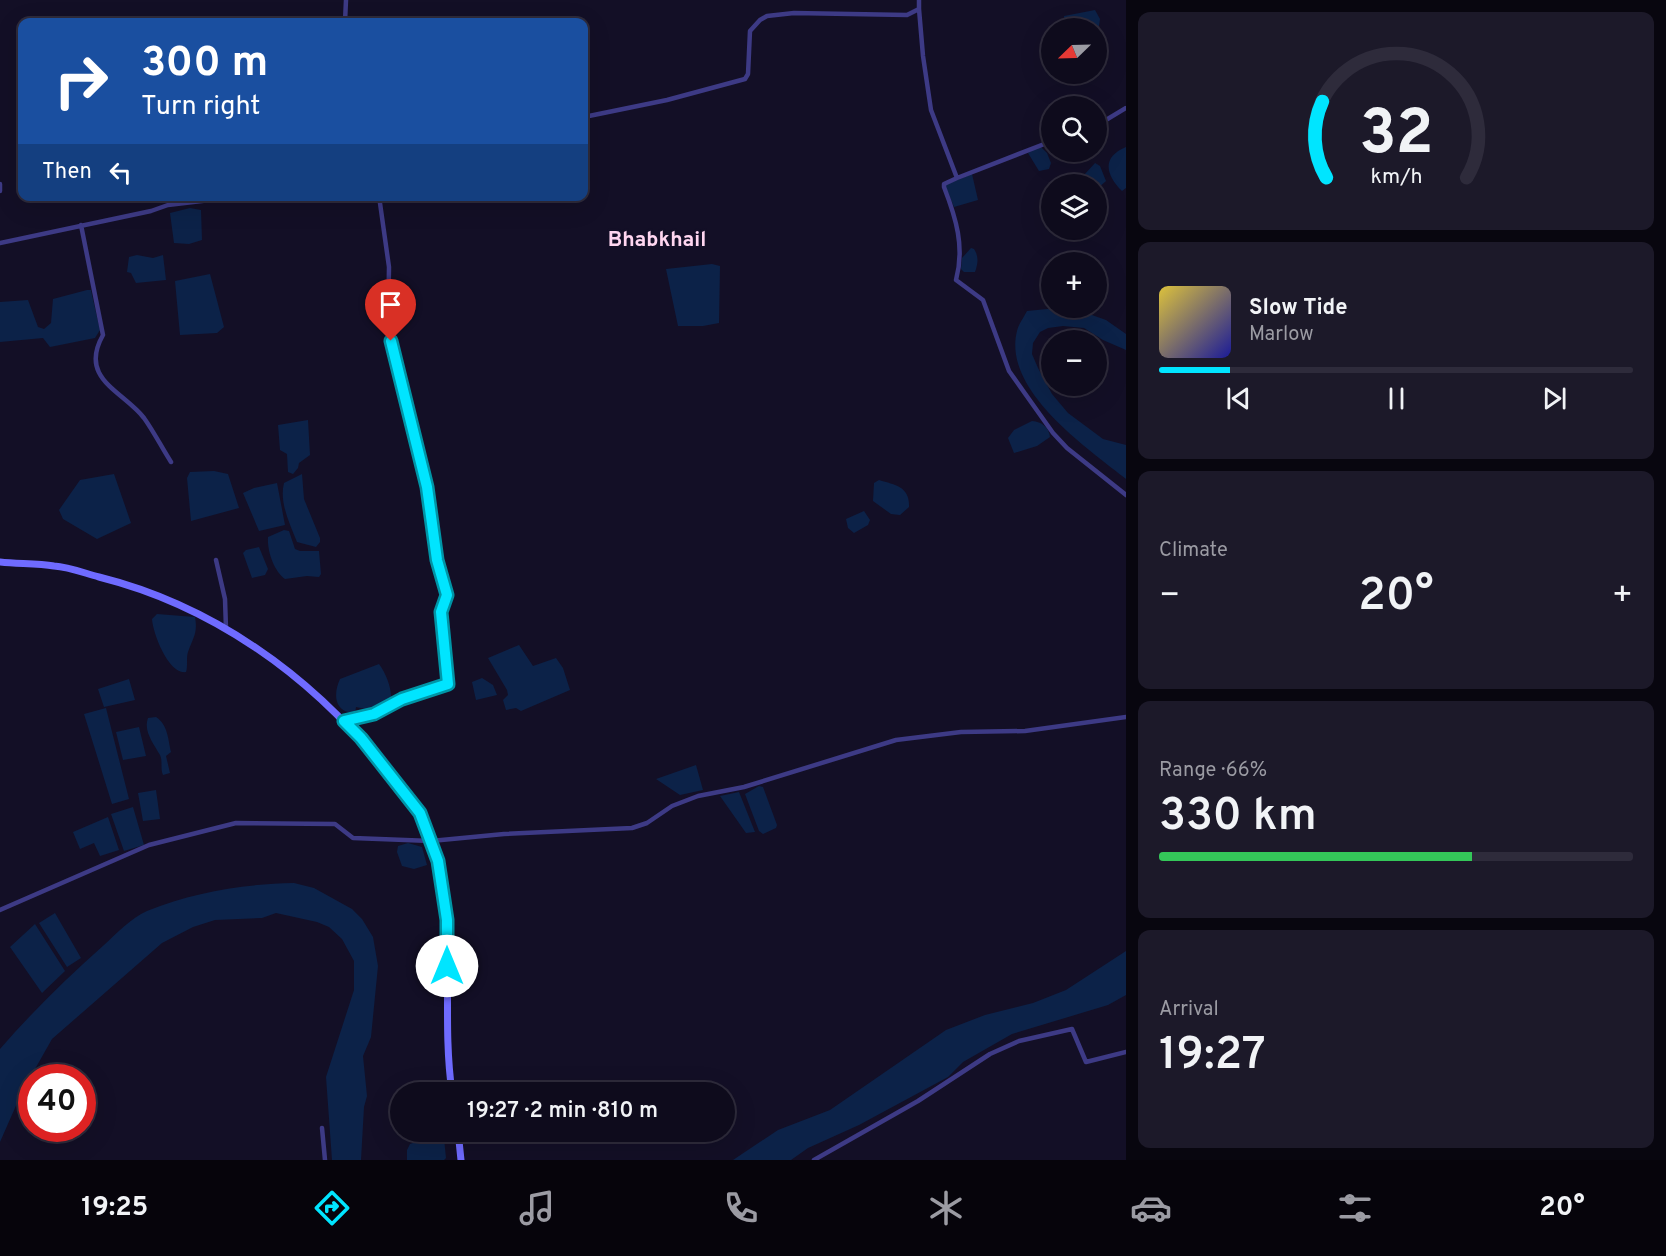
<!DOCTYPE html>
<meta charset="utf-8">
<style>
body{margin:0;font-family:Overpass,sans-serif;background:#1c1929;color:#f1f3f6;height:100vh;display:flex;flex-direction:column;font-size:22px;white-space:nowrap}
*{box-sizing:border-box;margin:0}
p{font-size:20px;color:#9b9ba3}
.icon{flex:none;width:33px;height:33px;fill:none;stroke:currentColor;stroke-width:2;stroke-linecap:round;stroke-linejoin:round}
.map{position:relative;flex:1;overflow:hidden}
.panel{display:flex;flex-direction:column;gap:12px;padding:12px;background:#08060f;width:540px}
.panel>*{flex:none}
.banner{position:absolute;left:18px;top:18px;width:570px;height:183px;border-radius:12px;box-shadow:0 6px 24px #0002,0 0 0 2px #2e2b3b;background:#1a4fa0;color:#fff;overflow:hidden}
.needle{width:39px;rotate:247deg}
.buttons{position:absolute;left:1041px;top:18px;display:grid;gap:12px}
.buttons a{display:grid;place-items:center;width:66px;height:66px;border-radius:50%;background:#0e0b1c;box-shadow:0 6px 24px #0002,0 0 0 2px #2e2b3b;font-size:30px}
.speed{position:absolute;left:18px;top:1064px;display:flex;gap:12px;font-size:30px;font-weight:700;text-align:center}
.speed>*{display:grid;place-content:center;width:78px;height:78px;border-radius:50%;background:#0e0b1c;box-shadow:0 6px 24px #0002,0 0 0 2px #2e2b3b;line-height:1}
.speed .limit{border:9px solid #d22;background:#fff;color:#111}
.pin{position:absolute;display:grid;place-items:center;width:51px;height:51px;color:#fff;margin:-62px -26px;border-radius:50% 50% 50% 0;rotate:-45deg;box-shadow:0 0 6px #0007}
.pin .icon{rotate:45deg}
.me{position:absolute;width:66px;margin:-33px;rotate:0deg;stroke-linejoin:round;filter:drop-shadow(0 0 4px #0008)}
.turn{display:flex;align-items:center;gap:21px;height:126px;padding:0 24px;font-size:27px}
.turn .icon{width:78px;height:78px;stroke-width:2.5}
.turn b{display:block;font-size:42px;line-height:51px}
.then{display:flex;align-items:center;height:57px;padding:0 24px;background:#0003;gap:12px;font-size:22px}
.big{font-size:45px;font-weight:600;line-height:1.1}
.panel .tile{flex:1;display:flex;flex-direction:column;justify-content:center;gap:9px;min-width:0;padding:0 21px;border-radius:12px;background:#1c1929}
.panel .dial{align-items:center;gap:0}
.dial svg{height:156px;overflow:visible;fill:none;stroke:#2e2b3b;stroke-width:7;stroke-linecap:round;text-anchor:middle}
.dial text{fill:#f1f3f6;stroke:none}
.song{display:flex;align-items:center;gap:18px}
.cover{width:72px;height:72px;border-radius:9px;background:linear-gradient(135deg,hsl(50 70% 55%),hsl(240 70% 35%))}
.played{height:6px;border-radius:3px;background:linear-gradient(90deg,#00e5ff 15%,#2e2b3b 15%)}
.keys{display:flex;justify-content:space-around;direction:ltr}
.heat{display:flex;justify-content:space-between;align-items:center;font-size:33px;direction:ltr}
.charge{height:9px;border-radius:4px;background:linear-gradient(90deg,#34c759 66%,#2e2b3b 0)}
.trip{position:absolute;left:390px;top:1082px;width:345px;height:60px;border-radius:30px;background:#0e0b1c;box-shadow:0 6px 24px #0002,0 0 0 2px #2e2b3b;font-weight:600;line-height:60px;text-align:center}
.menu{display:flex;height:96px;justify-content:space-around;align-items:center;background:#06040b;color:#9b9ba3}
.menu .icon{width:42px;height:42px}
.menu .current{color:#00e5ff}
.menu b{font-size:27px;color:#f1f3f6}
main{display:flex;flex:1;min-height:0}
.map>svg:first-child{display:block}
</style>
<main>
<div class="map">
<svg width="1126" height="1160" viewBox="0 0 1126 1160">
<rect width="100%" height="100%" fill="#130f26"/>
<path fill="#0c2248" d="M1095 10 1100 19 1099 26 1093 28H1065L1064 16Z
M1040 146 1047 153 1051 163 1049 169 1039 171 1028 153Z
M1126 147V188L1122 191C1105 174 1102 157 1126 147Z
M1095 163 1100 166 1106 181 1097 189 1096 184H1088L1084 175Z
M972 174 978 200 954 207 945 185Z
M190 208 201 210 202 240 189 244 174 243 170 213Z
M971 248 974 249C979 257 978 263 975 272H964L961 269 962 258Z
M137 255 153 258 163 255 166 280 136 283 131 273 127 272 129 257Z
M712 264 720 266 719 323 703 326H678L666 269Z
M210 274 224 327 217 333 180 335 175 281Z
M87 290H91L92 295 100 330 95 338 50 347 43 338 0 342V302L28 300 38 327 44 329 51 323 53 299Z
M1047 309H1075L1106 320 1126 334V350L1103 340 1084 328 1063 326 1048 328 1040 332 1033 343 1032 354 1038 368 1052 394 1068 413 1103 439 1126 445V479C1087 448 1002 390 1017 331 1018 325 1024 317 1027 311Z
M308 420 310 455 299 463 298 468 293 474 288 472 287 454 280 450 278 425Z
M1032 421C1042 422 1049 427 1050 437L1037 446 1014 453 1008 438 1014 430Z
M190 472 214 471 228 474 239 508 191 521 187 478Z
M114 474 131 523 97 539 63 519 59 510 80 480Z
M302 474 304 499 320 538V542L316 547 297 542C290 524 279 503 284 483Z
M879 480C896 485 910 487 909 507L900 515 891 514 873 501 874 483Z
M277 483 285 525 259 531 243 493 254 488Z
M864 511 870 520 868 525 854 533 848 528 846 519Z
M284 530 289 531 295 549 300 551H319L321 574 319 577 307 576 285 579C274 571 267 551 268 537Z
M259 547 268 569 265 575 252 578 243 553 246 550Z
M157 614 195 617C198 633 193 638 188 652 186 658 188 666 186 672 169 675 153 634 152 619Z
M519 645 533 666 556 658 563 668 570 690 521 711 516 708 506 710 503 700 508 695 507 690 488 658Z
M379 664C386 673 392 689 391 700L370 710 356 707 355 713C334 713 333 694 340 679Z
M482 678 493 685 497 695 476 700 472 682Z
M129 679 135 700 104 707 98 689Z
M106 708 129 799 112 804 84 714Z
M156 717C168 725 168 739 171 752L166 756 170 773 163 775C160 768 163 761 160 755 154 744 143 731 148 718Z
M139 727 146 756 123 760 116 732Z
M696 765 703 790 680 795 656 779Z
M759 786 763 787 777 825 776 828 763 834 759 831 745 794Z
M156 790 160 819 143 821 138 793Z
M739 792 755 832 746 833 720 796Z
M133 807 144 845 124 851 111 814Z
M108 817 119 850 100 856 94 843 80 849 73 832Z
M408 843 422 847 427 865 414 869 402 866 397 852 398 846Z
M294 883 314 888 352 909 362 919 373 937 378 966 371 1037 363 1056 367 1096 364 1107 361 1160H332L326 1077 354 990V961L342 939 329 927 317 922 276 913 262 918 215 920 193 927 162 943 52 1039 22 1092 0 1142V1049C32 1012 67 978 104 945 116 934 131 918 147 911 194 892 243 884 294 883Z
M55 913 81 958 67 967 39 923Z
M35 924 65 971 42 993 10 947Z
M1126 951V995L1108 1005 1012 1034 963 1062 948 1077 859 1125 808 1148 791 1160H733L778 1130 830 1110 946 1030 985 1015 1033 1003 1066 990Z
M433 1136 444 1138 446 1158 444 1160H407V1150L410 1144Z"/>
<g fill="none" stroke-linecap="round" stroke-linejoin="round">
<path stroke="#3d3a85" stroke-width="4.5" d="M919 9 923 56 931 110 957 178 1052 141
M345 22 346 0
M584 117 667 100 745 79 748 74 750 31 760 20 767 16 794 13 907 15 919 9V0
M1096 126 1126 108
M957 178 944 184V187C956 218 965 247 956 280L983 300 1009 371 1053 433 1067 448 1126 495
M0 184V191
M81 225 103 335C78 379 123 391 144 418 154 432 162 448 171 462
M0 243 151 211 168 205 244 196
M216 560 225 599 226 629
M344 721 374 713 402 699 448 684 441 612 447 595 437 560 427 487 388 329 389 267 379 196
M0 910 149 845 236 823 335 824 353 838 431 841 504 834 632 828 647 823 672 806 698 796 744 787 896 740 961 732 1025 731 1126 717
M322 1128 325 1160
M814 1160 918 1101 990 1054 1019 1041 1072 1029 1086 1062 1126 1052"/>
<path stroke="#6f6bff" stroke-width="7" d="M0 562C18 564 37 563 54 566 69 567 84 573 99 577 211 605 309 674 381 764 407 796 428 820 438 861 456 937 441 1016 452 1092
M458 1131 461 1160"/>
</g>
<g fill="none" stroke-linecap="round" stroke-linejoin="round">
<g stroke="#0095a6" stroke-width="15">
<path id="route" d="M391 341 427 487 437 560 447 595 441 612 448 684 402 699 374 714 344 721 361 738 420 813 438 861 447 920V966"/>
</g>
<use href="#route" stroke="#00e5ff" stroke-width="10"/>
</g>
<g text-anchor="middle" stroke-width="5" stroke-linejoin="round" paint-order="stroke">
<g font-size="21" font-weight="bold" fill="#ffd6f0" stroke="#130f26">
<text x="657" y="246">Bhabkhail</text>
</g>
</g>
</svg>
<div class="buttons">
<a><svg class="needle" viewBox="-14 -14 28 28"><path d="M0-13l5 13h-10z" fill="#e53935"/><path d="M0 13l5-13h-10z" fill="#9b9ba3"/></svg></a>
<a><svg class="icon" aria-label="search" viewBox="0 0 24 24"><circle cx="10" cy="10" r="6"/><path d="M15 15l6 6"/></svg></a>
<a><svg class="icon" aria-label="layers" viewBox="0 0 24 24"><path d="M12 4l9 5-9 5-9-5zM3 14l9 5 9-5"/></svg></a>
<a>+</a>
<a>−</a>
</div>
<div class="speed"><div class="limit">40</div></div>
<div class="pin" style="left:391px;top:341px;background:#d93025"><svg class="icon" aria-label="arrive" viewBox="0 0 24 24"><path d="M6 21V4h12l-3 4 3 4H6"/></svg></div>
<svg class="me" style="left:447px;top:966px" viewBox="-20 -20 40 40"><circle r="19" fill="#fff"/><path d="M0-13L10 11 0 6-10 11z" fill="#00e5ff"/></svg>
<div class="trip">19:27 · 2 min · 810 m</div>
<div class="banner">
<div class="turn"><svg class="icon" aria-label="right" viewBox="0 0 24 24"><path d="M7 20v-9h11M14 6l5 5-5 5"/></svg><div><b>300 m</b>Turn right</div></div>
<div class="then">Then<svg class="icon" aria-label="left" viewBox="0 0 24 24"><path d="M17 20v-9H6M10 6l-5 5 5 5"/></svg></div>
</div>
</div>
<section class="panel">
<div class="tile dial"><svg viewBox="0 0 100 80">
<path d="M14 69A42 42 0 1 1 86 69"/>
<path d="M14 69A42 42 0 0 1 12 30" stroke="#00e5ff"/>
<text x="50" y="56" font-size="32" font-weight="700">32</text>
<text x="50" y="72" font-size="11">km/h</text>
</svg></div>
<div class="tile">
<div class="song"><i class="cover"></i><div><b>Slow Tide</b><p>Marlow</p></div></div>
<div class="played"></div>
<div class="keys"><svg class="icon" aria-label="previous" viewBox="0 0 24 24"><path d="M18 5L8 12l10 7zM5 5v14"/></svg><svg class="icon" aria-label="pause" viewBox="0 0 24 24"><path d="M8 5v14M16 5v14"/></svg><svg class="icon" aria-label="next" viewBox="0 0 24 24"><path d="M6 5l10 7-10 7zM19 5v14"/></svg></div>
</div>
<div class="tile"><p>Climate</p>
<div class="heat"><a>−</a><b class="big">20°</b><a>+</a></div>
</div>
<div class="tile"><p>Range · 66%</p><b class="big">330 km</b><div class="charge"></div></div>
<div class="tile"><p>Arrival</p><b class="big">19:27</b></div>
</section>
</main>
<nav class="menu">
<b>19:25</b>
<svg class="icon current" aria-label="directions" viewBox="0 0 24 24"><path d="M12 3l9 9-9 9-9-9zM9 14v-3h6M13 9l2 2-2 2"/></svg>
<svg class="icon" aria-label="music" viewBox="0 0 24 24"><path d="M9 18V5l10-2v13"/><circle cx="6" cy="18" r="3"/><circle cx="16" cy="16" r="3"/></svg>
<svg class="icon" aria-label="phone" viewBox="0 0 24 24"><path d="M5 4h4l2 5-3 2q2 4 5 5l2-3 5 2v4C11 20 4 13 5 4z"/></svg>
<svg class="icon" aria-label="climate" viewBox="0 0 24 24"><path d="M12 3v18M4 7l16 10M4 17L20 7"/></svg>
<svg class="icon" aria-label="car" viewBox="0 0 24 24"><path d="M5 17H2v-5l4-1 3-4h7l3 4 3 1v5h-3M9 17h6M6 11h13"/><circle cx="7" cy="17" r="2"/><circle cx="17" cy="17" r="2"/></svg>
<svg class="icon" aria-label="filters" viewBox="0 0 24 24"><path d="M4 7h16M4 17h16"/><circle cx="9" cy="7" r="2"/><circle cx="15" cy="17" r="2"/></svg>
<b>20°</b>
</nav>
